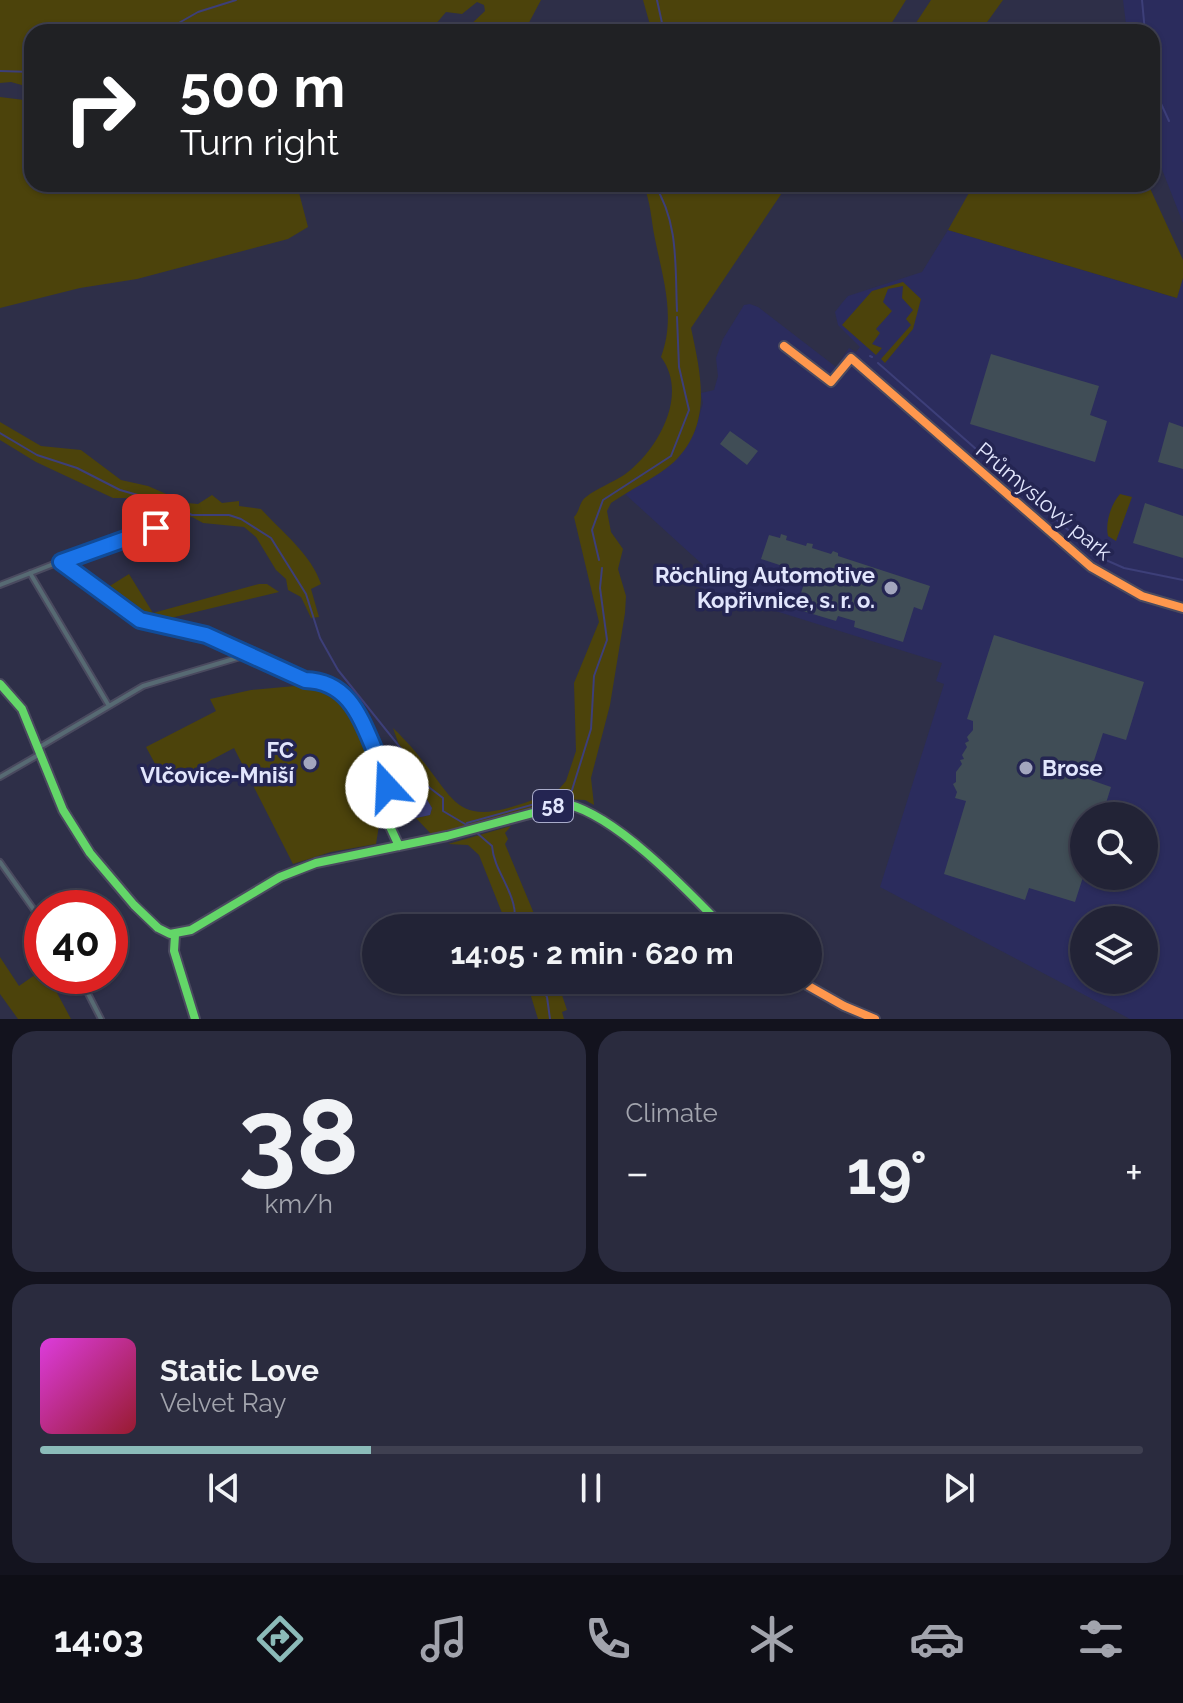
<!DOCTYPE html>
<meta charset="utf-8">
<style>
body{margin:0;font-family:Raleway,sans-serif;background:#2a2b3e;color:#f1f3f6;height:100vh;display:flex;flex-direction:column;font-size:30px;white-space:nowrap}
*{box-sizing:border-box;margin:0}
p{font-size:26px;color:#a2a4ad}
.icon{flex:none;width:44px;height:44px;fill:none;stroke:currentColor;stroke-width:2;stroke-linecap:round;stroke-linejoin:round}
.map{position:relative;height:1019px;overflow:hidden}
.details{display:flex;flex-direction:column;gap:12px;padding:12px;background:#13131e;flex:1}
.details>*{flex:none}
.guide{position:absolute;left:24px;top:24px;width:1136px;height:168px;border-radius:24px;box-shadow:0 2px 6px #0004,0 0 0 2px #3f4051;background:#202124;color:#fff;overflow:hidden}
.tools{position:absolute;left:1070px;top:802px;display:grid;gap:16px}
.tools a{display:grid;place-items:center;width:88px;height:88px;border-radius:50%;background:#222336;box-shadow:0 2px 6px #0004,0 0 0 2px #3f4051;font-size:40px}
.speed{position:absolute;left:24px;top:890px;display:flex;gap:16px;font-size:40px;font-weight:700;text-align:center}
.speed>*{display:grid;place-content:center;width:104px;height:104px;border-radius:50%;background:#222336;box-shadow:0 2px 6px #0004,0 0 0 2px #3f4051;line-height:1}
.speed .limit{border:12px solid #d22;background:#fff;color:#111}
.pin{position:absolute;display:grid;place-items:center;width:68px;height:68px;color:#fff;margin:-34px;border-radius:16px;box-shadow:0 4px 12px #0006}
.me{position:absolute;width:88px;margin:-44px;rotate:340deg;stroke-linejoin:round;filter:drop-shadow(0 0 6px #0008)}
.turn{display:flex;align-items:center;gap:28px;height:168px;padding:0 24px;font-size:36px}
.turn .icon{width:104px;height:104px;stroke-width:2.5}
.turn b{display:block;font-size:56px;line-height:68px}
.big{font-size:60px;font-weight:700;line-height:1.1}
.details .tile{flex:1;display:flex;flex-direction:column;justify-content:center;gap:12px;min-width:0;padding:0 28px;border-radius:24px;background:#2a2b3e}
.details .dial{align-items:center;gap:0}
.dial b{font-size:104px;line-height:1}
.song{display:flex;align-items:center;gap:24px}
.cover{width:96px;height:96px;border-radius:12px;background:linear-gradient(135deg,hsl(300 70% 55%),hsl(350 70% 35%))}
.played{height:8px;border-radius:4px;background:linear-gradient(90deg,#8bbbb9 30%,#3f4051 30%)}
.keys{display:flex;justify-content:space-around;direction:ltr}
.heat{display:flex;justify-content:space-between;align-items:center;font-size:44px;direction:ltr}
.details .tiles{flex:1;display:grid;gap:12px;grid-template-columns:1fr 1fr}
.tile:last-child{grid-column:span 2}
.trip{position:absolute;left:362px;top:914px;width:460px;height:80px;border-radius:40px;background:#222336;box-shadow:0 2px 6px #0004,0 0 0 2px #3f4051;font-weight:700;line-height:80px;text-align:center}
.menu{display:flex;height:128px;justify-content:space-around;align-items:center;background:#0e0e16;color:#a2a4ad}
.menu .icon{width:56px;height:56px}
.menu .on{color:#8bbbb9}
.menu b{font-size:36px;color:#f1f3f6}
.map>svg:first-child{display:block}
</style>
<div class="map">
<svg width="1183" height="1019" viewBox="0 0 1183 1019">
<rect width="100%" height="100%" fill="#2e2f48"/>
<path fill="#2b2c5d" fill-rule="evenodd" d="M1123 0H1183V223L1152 144V32H1127Z
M948 230 1176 298 1183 278V1019H1130L880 887 944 684 936 681 942 663 692 585 691 581 703 565 625 494 674 461 695 431 703 403 701 393 714 390 718 376 716 358 723 339 744 305 750 304 758 307 836 367 849 348 856 352 860 347 838 325 835 312 842 303 848 296 922 272ZM1084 816H1144V876H1084ZM1084 920H1144V980H1084Z"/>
<path fill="#4c430b" d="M0 0H541L524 32H463L485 11 484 5 477 2 462 14 446 12 429 32H32V88L11 82 0 83Z
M643 0H906L886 32H652Z
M931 0H1003L980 32H910Z
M32 95V184H316L298 189 308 227 288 239 137 279 80 288 0 308V97L24 100Z
M643 184H788L691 328C701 375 713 424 674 462 656 478 631 489 611 503L607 511 611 532 623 549 618 569 626 596 625 613 610 705 591 778 594 805 585 800 563 799 432 835 416 818 430 815 432 808 407 768 393 728C466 798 440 841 559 789L566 781 576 751 574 683 599 622 574 517C580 511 579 502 586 497 597 488 612 483 624 475 656 452 690 396 661 357 676 317 663 279 655 239 651 220 651 202 643 184Z
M974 184H1148L1183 260V278L1177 298 948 230Z
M903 282 921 299 913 329 885 363 881 359 911 325 906 319 913 310 902 298 903 286 888 289 883 302 892 311 876 329 880 333 872 344 882 348 876 355 842 325 872 291Z
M0 422 41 446 81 450 121 480 148 486 187 503 198 504 212 495 222 503 239 501V506L261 509C282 532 311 554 321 584L311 589 319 617 311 618 301 597 288 590 286 579 276 570 256 537 244 527 203 523 192 517 182 518 158 506 128 498H113L36 462 0 440Z
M1120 494 1132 497 1116 541 1108 536C1105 523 1111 504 1120 494Z
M129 574 153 613 259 584H267L279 592 158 621 145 620 105 589Z
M317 684 340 692 386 782 376 844 331 852 293 864 234 748 166 784 146 747 216 711 210 699 251 690Z
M511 826 505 833 508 839 505 844 540 928H508L479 855 468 845 448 844Z
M0 957 19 986 42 970V976H48L71 1019H18L0 994Z
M526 980H557L567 1010 562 1012 564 1019H538Z"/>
<path fill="#3d3f79" d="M398 760 413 776 432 808 430 815 416 818 395 815C388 799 386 774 398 760Z"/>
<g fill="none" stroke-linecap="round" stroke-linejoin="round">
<path stroke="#3d3f79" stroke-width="2" d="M657 0 664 32
M1142 0 1145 32
M163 32 198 12 236 0
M0 71 32 72
M1152 84 1169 121
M654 184C679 222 675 267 677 311
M870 356 872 357
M878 363 1091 550
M0 433 37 455 77 468 120 490 159 501 192 515H229L241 519 271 538 306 594 320 638 338 670 419 771 426 785 443 798V811L470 827
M1099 557 1124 568 1183 580
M599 560 592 530 603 500 671 456 689 410 679 367 677 317
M467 823 567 795 572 790 591 729 594 676 607 640 600 588 602 568
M477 833 492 846C494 869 510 885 514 907 516 914 513 919 514 926L523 928
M535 980 547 997 550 1019"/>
</g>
<path fill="#404d56" d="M991 354 1099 386 1090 415 1107 421 1095 462 970 424Z
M1169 422 1183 427V469L1158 462Z
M730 431 758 451 747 465 720 444Z
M1145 503 1183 516V558L1133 543Z
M781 534 787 536 786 540 806 546 807 543 813 544 812 548 831 554 833 551 838 553V556L930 586 922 610 914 607 903 642 854 627 855 621 838 616 836 621 796 609 807 574 761 559 769 535 780 538Z
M994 635 1144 682 1126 740 1103 733 1088 779 1111 787 1102 816H1084V874L1075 902 1029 888 1025 900 944 874 966 801 955 798 957 792 953 784 956 782V772L962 764 960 760 964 759 962 755 967 747 965 743 969 741 967 737 973 730V721L967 719Z"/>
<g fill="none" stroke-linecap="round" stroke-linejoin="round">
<g stroke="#4a4a5f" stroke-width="8">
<path id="street" d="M30 573 109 706
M0 585 110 542 178 522
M38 748 143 686 247 655
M0 777 40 754
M0 862 42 921
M79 976 101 1019"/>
</g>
<g stroke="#4a4a5f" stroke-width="12">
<path id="fast" d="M61 562 140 620 206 635 305 680 331 685 357 710 388 782 386 818 399 846
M0 684 22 709 63 810 90 853 134 905 158 928 170 934 191 930 280 877 316 863 447 836 567 804C618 817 686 889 724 928
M175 935 174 951 195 1019"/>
</g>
<g stroke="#4a4a5f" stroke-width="12">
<path id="slow" d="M784 346 831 382 851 358 1091 567 1142 596 1183 608
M798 980 844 1006 875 1019"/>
</g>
<use href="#street" stroke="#576a73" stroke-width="4"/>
<use href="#fast" stroke="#63d668" stroke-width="8"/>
<use href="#slow" stroke="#ff974d" stroke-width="8"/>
</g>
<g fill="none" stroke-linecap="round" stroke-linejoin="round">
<g stroke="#114b97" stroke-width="20">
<path id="route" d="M156 528 61 562 140 620 206 635 305 680C348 681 360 716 375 751 380 762 387 775 387 787"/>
</g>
<use href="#route" stroke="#1a73e8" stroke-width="14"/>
</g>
<g fill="#a3a6be" stroke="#242552" stroke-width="3">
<circle cx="891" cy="588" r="8"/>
<circle cx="310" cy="763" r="8"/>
<circle cx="1026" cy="768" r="8"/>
</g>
<g text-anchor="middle" stroke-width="7" stroke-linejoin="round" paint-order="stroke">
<rect fill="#242552" stroke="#a9acca" stroke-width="2" x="533" y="790" width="40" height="32" rx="6"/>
<g font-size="20" font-weight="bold" fill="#e2e6fd">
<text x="553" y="813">58</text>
</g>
<g font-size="22" fill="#e2e6fd" stroke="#242552">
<text transform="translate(1044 501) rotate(40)" y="8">Průmyslový park</text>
</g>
<g font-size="22" font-weight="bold" fill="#e2e6fd" stroke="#242552" text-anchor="end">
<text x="875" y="583">Röchling Automotive<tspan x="875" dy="25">Kopřivnice, s. r. o.</tspan></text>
<text x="294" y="758">FC<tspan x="294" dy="25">Vlčovice-Mniší</tspan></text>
<text x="1042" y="776" text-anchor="start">Brose</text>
</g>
</g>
</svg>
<div class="tools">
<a><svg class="icon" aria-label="search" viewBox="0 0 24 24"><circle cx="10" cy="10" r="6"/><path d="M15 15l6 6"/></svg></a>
<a><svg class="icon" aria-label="layers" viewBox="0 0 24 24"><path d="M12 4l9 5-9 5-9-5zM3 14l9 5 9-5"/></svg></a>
</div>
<div class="speed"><div class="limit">40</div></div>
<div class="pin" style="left:156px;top:528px;background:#d93025"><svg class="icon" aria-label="arrive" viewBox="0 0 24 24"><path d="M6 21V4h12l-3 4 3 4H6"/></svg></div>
<svg class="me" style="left:387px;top:787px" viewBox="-20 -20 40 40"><circle r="19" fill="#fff"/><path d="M0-13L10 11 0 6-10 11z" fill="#1a73e8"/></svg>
<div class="trip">14:05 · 2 min · 620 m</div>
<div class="guide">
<div class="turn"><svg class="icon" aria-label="right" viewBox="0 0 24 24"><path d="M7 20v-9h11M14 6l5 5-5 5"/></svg><div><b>500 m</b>Turn right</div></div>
</div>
</div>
<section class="details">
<div class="tiles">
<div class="tile dial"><b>38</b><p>km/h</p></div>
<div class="tile"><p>Climate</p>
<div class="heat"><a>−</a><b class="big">19°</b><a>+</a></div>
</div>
<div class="tile">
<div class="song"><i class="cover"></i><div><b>Static Love</b><p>Velvet Ray</p></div></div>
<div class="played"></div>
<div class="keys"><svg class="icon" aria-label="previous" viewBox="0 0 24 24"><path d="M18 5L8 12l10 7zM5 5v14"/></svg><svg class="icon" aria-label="pause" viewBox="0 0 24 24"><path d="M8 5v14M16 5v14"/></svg><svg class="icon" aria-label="next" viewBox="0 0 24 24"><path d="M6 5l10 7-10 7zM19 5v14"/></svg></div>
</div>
</div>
</section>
<nav class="menu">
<b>14:03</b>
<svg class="icon on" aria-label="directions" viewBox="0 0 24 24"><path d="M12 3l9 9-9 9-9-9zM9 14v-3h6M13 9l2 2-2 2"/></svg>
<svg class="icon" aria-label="music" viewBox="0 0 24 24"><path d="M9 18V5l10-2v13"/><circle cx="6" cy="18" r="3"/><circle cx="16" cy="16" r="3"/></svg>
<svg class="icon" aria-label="phone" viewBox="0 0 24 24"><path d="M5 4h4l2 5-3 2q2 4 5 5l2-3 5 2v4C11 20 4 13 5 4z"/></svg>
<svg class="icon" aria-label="climate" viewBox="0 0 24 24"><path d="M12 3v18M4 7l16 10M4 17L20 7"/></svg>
<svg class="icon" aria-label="car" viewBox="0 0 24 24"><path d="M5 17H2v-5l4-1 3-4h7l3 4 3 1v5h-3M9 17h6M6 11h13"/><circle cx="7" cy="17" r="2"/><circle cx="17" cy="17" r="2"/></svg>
<svg class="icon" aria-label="filters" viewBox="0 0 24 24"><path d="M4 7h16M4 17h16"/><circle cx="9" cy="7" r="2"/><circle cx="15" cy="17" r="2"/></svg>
</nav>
